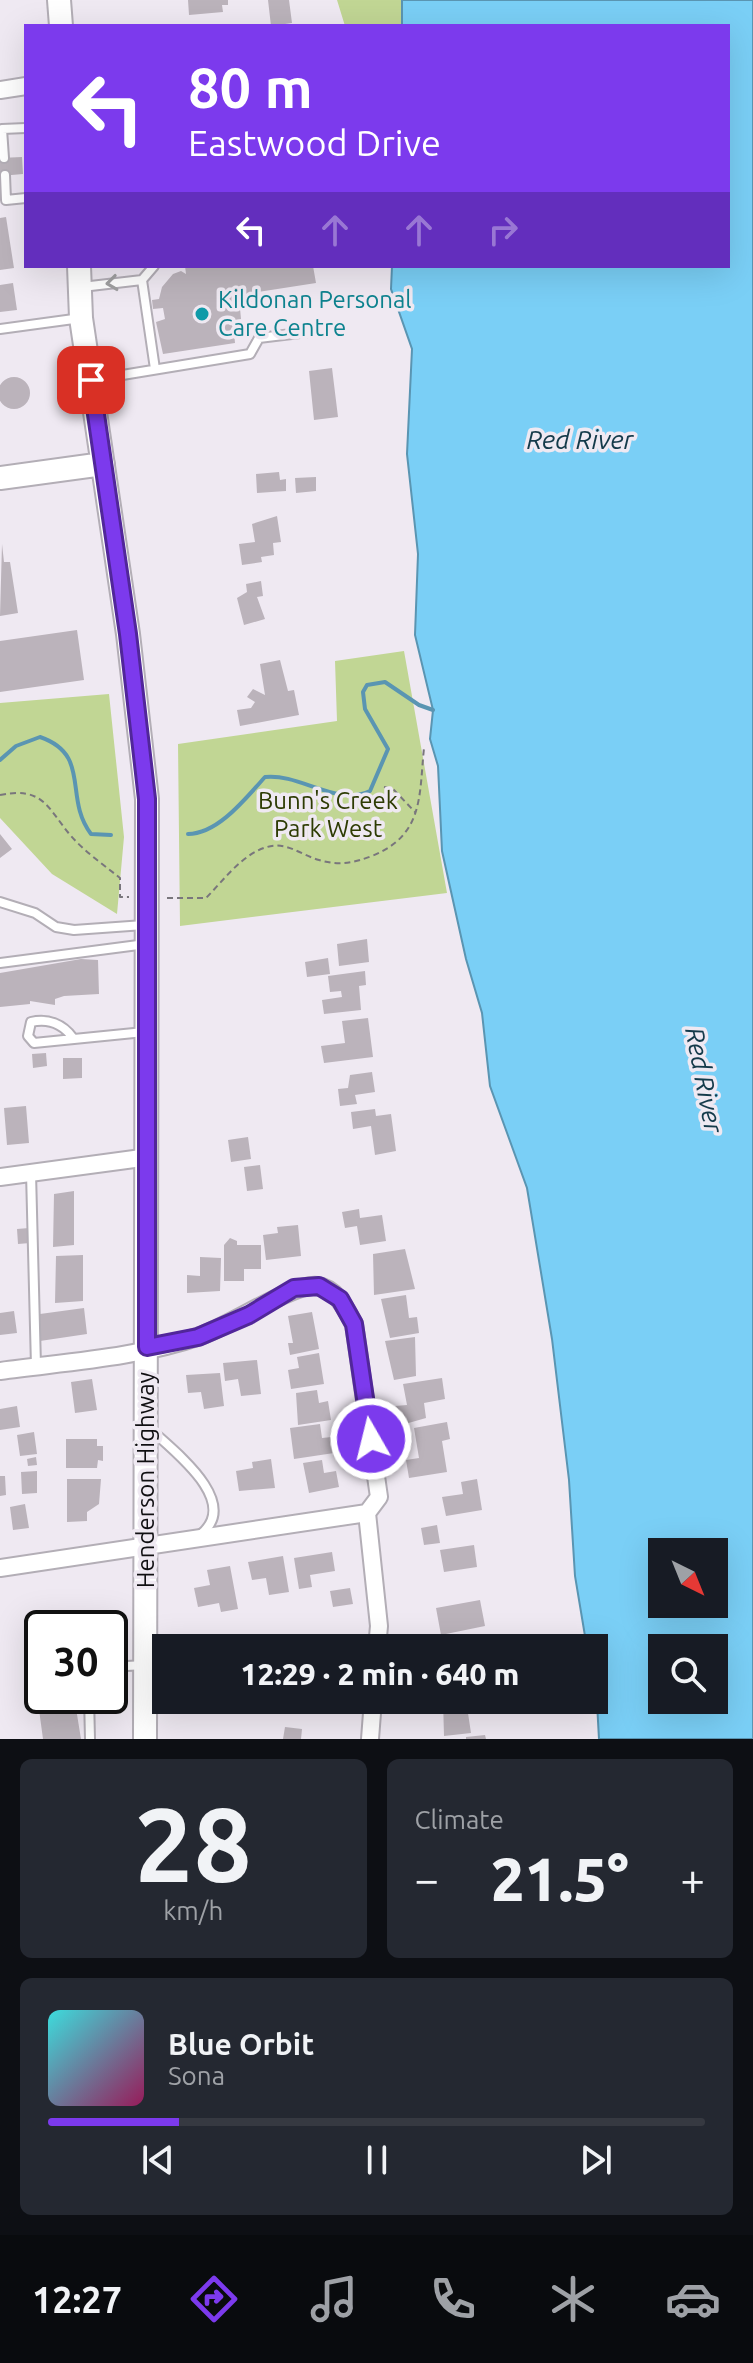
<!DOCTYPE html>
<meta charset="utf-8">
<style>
body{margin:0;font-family:Ubuntu,sans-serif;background:#242831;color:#f1f3f6;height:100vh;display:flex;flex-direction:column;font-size:30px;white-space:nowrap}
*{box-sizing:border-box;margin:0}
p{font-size:26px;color:#9ea1a6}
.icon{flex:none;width:44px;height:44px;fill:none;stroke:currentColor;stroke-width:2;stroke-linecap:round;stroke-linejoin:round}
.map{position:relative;height:1739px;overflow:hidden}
.drawer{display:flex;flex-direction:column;gap:20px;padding:20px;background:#0d0f14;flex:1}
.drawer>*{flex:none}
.top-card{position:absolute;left:24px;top:24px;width:706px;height:244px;border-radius:0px;box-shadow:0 8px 32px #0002;background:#7c3aed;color:#fff;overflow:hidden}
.needle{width:52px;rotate:137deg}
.tools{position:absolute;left:648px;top:1538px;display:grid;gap:16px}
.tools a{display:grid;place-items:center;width:80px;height:80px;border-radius:0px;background:#171b24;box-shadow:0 8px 32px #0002;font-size:40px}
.speed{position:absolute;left:24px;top:1610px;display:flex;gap:16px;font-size:40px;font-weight:700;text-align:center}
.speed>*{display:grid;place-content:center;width:104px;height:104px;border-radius:50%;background:#171b24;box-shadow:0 8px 32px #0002;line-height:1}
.speed .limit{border:4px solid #111;border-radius:12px;background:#fff;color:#111}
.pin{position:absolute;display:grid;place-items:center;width:68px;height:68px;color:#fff;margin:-34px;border-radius:16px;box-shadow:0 4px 12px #0006}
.me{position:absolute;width:88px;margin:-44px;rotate:352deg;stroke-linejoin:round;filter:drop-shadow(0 0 6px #0008)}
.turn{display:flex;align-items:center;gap:28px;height:168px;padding:0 32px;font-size:36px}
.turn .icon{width:104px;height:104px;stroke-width:2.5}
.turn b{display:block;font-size:56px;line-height:68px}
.lanes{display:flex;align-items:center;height:76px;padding:0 32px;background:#0003;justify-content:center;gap:40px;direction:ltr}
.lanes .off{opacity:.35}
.big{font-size:60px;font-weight:800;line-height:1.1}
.drawer .widget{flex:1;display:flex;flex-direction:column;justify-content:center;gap:12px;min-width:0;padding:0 28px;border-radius:12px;background:#242831}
.drawer .dial{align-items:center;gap:0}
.dial b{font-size:104px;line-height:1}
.song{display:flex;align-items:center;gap:24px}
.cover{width:96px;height:96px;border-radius:12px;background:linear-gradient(135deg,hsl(180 70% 55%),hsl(330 70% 35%))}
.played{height:8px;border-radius:4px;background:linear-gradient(90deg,#7c3aed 20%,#363941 20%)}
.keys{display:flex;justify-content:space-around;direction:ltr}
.heat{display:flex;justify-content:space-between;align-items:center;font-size:44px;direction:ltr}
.drawer .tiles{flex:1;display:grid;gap:20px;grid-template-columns:1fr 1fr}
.widget:last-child{grid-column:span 2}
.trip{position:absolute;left:152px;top:1634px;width:456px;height:80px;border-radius:0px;background:#171b24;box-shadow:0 8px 32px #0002;font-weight:800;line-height:80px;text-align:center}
.tabs{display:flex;height:128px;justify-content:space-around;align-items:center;background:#090b0e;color:#9ea1a6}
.tabs .icon{width:56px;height:56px}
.tabs .active{color:#7c3aed}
.tabs b{font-size:36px;color:#f1f3f6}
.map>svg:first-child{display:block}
</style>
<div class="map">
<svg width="753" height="1739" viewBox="0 0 753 1739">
<rect width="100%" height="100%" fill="#efe9f2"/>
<path fill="#c1d694" d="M337 0H402V26H345Z
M404 651 447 893 180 926 178 744 337 721 335 661Z
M109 694 124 837 117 914 52 874 0 818V703Z"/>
<path fill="#7acff6" stroke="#5a95b2" stroke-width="2" fill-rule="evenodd" d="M402 0H753V1739H599L594 1648H587L575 1576 569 1480 552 1339 527 1188 490 1086 482 1013 466 959 442 851 438 766 430 739 433 710 415 635 418 554 407 454 412 349 391 289 392 266H728V26H402ZM662 1552H714V1604H662ZM662 1648H714V1700H662Z"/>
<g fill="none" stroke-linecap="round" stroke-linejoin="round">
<path stroke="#5a95b2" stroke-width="4" d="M0 760 16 746 40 737C92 755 63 797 91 834L111 835
M188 834C218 834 246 798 265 777 300 773 337 807 370 791L388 749 365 709 363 692 367 685 385 682 419 705 433 710"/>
</g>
<path fill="#bbb3bb" d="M188 0H228V5H222L223 12 189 15Z
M268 0H289L292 23 271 26Z
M22 157 23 174 0 176V158Z
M6 217 14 268 0 270V218Z
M185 266H313L316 283 258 292 260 304 240 308 241 319 233 321 235 343 163 354 156 322 165 319 163 308 153 309 152 300 159 299 162 287 173 274 181 271 186 274Z
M13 283 17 310 0 312V285Z
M332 368 338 417 314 420 309 371Z
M-2 393a16 16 0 1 1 32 0a16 16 0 1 1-32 0Z
M279 472 280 480 286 479V491L257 493 256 474Z
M316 477V491L296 493 295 478Z
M277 516 281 542 273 543 274 555 261 557 262 562 242 565 239 544 255 542 252 524Z
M2 544 4 562H10L18 613 0 616Z
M261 581 263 596 257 597 265 619 244 625 237 598 247 592 246 584Z
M77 630 84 680 0 692V641Z
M280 660 288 691 294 690 299 715 240 726 237 710 251 708 255 702 247 697 253 689 265 695 260 664Z
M0 834 12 849 0 858Z
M367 939 369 962 339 966 337 944Z
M328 958 330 974 307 977 305 962Z
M81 959 98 960 99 994 64 996 55 999V1005L30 1001V1004L0 1007V973Z
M365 971 366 985 359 986 361 1010 324 1014 322 1000 342 997 341 991 330 992 328 976Z
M368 1018 373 1057 324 1063 321 1046 345 1043 342 1021Z
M46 1053 47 1066 33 1068 32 1054Z
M63 1058H82V1078L63 1079Z
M372 1072 375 1092 355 1095 357 1104 340 1106 338 1089 348 1088 350 1075Z
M26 1106 29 1143 7 1145 4 1108Z
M375 1109 376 1116 391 1114 396 1151 375 1155 371 1126 353 1129 351 1112Z
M248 1137 251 1159 231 1162 228 1140Z
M260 1165 263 1189 247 1191 244 1167Z
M74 1191V1245L53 1247 54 1194Z
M359 1209 360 1218 382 1215 386 1241 360 1245 357 1226 345 1228 342 1212Z
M298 1225 301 1256 266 1260 263 1235 278 1233 277 1227Z
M29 1228 30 1243 18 1244 17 1229Z
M230 1238 237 1241V1245H261V1269H244V1281H224V1245Z
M405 1249 415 1289 374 1295 373 1254Z
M83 1255V1301L55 1303 56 1256Z
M200 1257 221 1258 220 1291 187 1293V1275L200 1276Z
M406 1295 409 1318 417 1317 419 1333 390 1338 381 1299Z
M84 1308 87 1334 40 1341V1314Z
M14 1311 17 1333 0 1335V1313Z
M312 1312 319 1349 290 1355 288 1343H293L288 1316Z
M415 1337 416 1376 394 1380 385 1341Z
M319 1353 324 1384 291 1389 288 1370 299 1368 297 1357Z
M257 1360 261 1394 241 1396 238 1379 225 1381 223 1363Z
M220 1373 224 1406 204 1409 201 1392 188 1393 186 1375Z
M442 1378 445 1399 424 1403 426 1418 398 1426 395 1406 407 1405 403 1384Z
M92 1379 97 1410 75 1413 71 1382Z
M317 1390 319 1403 328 1401 331 1420 298 1425 296 1393Z
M17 1406 20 1427 0 1430V1409Z
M447 1422 450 1439 442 1441 447 1472 409 1478 406 1460 419 1458 414 1428Z
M320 1424 322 1438 332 1437 334 1453 294 1459 290 1428Z
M34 1432 37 1454 20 1456 17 1435Z
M66 1439H97V1446H103V1461L98 1460 97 1468H66Z
M36 1457 37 1465 28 1466 27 1459Z
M271 1459 275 1488 239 1491 236 1471 253 1468 252 1462Z
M322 1460 324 1473 336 1471 339 1487 309 1493 303 1463Z
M37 1471V1493L22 1494 21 1472Z
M0 1476H5L6 1495 0 1496Z
M67 1479H101L99 1504 87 1512V1521L67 1522Z
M477 1479 482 1510 446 1516 442 1497 463 1494 461 1482Z
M25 1504 29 1528 13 1530 10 1507Z
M437 1525 440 1543 424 1545 421 1528Z
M474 1545 477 1567 444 1572 440 1550Z
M332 1552 335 1571 310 1575 312 1587 299 1589 294 1558Z
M283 1556 289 1592 269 1595 266 1578 252 1580 248 1562Z
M230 1566 238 1609 221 1612 219 1603 198 1607 194 1588 210 1585 207 1570Z
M350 1588 353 1604 333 1607 330 1591Z
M480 1600 485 1626 441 1635 436 1608Z
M42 1629V1657L28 1659 24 1632Z
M298 1643 323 1646V1648H295Z
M42 1679V1696H74L81 1739H43L35 1680Z
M298 1700H327V1704L298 1705Z
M443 1700H466L471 1733 444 1736Z
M285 1727 302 1729 301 1739H283Z
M485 1735 486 1739H466V1737Z"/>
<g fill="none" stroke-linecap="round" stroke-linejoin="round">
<g stroke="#b3aeb6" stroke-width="12">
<path id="lane" d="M4 158 2 129 26 128
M5 175 6 200 26 198
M142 280 155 369
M82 287 142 280 154 266
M0 329 81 318
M92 380 250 354 259 338 308 332
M0 902 35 913 56 927 74 930 144 925
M0 963 146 944
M73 1038C63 1024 48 1018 31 1022L28 1036 34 1043 144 1032
M31 1173 36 1366
M149 1428C171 1449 242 1501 201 1534
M110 1667 144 1665
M89 1696 90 1739"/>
</g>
<g stroke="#b3aeb6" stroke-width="20">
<path id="street" d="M0 90 26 86
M0 1177 149 1157
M0 1371C65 1362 137 1358 200 1336 230 1326 293 1283 317 1286 336 1288 346 1309 354 1324L379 1497 367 1513 379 1626 377 1648
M0 1568 367 1513
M370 1739 373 1700"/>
</g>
<g stroke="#b3aeb6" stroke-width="26">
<path id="secondary" d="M59 0 61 26
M79 266 81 318 128 634 147 799 145 1739
M0 478 103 464"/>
</g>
<path stroke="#79767c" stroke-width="2" stroke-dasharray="6 4" stroke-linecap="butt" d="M384 787 393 789 415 812
M0 795C44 786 48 809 71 836 85 852 104 865 120 878V897H129
M167 898H206C223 881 242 854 267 847 286 841 301 855 319 860 339 866 353 863 372 856 424 835 419 796 424 748"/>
<use href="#lane" stroke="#fff" stroke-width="8"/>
<use href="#street" stroke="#fff" stroke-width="16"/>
<use href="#secondary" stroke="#fff" stroke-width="22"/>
</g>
<defs><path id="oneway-chevron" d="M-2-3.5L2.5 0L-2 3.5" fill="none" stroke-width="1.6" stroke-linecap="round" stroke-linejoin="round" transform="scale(2)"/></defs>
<use stroke="#9f9fa0" href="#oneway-chevron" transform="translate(112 283) rotate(173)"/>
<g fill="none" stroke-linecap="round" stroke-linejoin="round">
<g stroke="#51269a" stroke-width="20">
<path id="route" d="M91 380 128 634 147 799V1347L198 1337 249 1315 294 1288 319 1286 340 1299 354 1324 371 1439"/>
</g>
<use href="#route" stroke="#7c3aed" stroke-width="14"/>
</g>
<circle fill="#0f9aa8" stroke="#efe9f2" stroke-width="3" cx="202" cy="314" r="8"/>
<g text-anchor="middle" stroke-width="7" stroke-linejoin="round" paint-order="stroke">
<g font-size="24" fill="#0d838f" stroke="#efe9f2" text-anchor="start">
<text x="218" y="308">Kildonan Personal<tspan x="218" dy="28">Care Centre</tspan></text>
</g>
<g font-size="24" fill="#2d3b03" stroke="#efe9f2">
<text x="328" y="809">Bunn's Creek<tspan x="328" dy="28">Park West</tspan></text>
</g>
<g font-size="24" fill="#100f12" stroke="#efe9f2">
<text transform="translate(146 1480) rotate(-90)" y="8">Henderson Highway</text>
</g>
<g font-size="26" font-style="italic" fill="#143a4a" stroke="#efe9f2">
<text x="580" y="449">Red River</text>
<text transform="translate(704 1080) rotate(79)" y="9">Red River</text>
</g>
</g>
</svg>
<div class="tools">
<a><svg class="needle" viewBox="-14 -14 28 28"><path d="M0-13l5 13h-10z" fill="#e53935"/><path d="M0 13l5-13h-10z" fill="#9ea1a6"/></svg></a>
<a><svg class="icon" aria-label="search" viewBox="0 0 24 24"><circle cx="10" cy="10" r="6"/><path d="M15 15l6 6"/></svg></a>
</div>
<div class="speed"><div class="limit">30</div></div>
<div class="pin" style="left:91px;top:380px;background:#d93025"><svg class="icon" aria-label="arrive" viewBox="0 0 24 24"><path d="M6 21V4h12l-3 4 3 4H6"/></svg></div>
<svg class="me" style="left:371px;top:1439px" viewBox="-20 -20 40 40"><circle r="17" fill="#7c3aed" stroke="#fff" stroke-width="3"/><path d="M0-11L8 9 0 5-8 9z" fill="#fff"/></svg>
<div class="trip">12:29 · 2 min · 640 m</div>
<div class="top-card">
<div class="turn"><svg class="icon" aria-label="left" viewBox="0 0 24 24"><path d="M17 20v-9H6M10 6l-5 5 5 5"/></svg><div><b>80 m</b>Eastwood Drive</div></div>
<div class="lanes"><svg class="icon" aria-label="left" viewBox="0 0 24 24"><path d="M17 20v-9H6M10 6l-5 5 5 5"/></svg><svg class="icon off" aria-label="ahead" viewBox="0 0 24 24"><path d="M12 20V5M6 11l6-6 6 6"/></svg><svg class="icon off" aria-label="ahead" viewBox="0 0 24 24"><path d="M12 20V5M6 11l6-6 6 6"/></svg><svg class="icon off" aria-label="right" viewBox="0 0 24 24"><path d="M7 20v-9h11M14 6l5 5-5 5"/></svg></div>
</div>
</div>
<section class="drawer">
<div class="tiles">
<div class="widget dial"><b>28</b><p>km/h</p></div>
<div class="widget"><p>Climate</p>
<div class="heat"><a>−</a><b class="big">21.5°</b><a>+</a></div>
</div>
<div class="widget">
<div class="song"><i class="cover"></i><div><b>Blue Orbit</b><p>Sona</p></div></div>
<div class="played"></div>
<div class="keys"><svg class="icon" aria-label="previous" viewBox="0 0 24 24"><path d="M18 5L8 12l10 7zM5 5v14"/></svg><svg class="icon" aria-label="pause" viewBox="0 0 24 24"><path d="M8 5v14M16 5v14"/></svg><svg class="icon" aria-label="next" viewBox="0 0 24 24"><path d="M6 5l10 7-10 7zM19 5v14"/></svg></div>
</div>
</div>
</section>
<nav class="tabs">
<b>12:27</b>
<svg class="icon active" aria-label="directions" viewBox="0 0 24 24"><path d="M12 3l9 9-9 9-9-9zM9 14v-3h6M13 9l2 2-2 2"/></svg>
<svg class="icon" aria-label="music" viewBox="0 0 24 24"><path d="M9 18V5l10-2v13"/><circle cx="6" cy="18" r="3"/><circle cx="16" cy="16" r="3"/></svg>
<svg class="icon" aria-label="phone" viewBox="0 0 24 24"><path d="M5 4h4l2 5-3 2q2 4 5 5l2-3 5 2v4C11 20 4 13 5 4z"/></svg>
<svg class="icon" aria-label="climate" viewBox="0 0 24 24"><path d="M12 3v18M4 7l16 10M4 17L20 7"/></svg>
<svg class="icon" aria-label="car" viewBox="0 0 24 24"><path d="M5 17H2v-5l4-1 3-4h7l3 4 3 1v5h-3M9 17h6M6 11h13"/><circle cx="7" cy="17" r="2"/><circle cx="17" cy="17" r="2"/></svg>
</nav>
